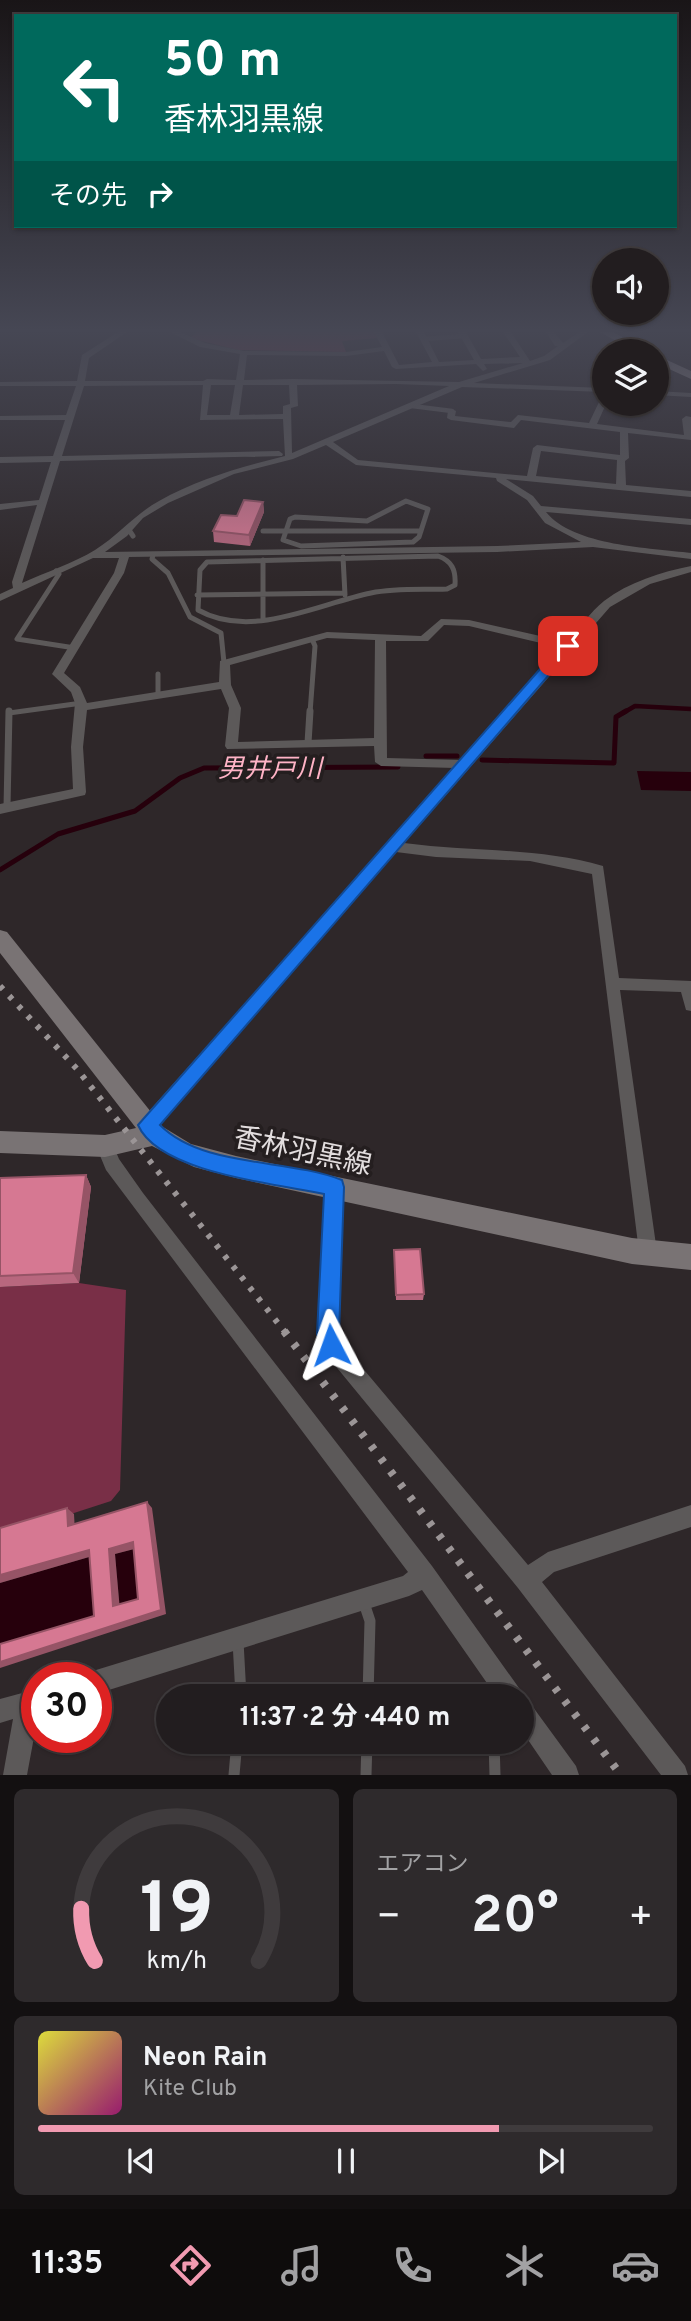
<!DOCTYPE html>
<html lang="ja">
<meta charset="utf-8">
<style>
body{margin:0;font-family:Overpass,"Noto Sans JP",sans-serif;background:#2e2a2c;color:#f1f3f6;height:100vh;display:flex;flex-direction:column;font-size:26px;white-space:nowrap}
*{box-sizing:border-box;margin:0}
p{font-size:23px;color:#a2a2a4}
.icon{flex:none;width:38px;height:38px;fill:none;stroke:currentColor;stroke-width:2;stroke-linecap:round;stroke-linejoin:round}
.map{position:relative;height:1775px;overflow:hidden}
.sheet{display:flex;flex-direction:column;gap:14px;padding:14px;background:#131011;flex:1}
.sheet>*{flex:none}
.guide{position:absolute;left:14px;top:14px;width:663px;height:214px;border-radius:0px;box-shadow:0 2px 5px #0004,0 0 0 2px #3f3b3d;background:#00695c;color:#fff;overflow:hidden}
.fabs{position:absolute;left:592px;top:248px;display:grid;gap:14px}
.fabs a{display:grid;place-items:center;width:77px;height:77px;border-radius:50%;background:#221d1f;box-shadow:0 2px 5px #0004,0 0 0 2px #3f3b3d;font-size:35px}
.speed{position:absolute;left:21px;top:1662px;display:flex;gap:14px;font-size:35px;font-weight:700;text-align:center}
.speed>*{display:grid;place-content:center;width:91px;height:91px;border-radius:50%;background:#221d1f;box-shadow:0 2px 5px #0004,0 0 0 2px #3f3b3d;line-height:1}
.speed .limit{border:10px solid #d22;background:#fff;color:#111}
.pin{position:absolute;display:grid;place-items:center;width:60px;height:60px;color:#fff;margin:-30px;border-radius:14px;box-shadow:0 4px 10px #0006}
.me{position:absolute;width:77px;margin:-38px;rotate:356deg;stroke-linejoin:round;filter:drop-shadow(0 0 5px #0008)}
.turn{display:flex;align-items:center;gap:24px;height:147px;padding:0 35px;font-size:32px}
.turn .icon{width:91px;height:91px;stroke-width:2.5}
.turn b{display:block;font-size:49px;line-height:60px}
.then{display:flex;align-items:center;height:66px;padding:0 35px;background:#0003;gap:14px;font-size:26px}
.big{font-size:52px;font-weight:700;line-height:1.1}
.sheet .tile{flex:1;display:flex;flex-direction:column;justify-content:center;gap:10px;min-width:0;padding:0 24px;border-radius:10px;background:#2e2a2c}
.sheet .dial{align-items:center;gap:0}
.dial svg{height:182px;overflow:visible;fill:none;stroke:#3f3b3d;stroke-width:7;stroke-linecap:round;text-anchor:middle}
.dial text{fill:#f1f3f6;stroke:none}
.song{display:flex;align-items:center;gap:21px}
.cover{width:84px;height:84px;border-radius:10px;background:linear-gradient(135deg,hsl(60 70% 55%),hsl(320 70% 35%))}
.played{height:7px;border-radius:4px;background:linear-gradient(90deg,#f19ab1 75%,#3f3b3d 75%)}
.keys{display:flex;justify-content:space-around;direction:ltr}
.heat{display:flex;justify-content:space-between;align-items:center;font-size:38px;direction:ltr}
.sheet .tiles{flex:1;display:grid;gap:14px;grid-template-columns:1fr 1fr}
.tile:last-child{grid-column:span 2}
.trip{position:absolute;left:156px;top:1684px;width:378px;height:70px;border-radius:35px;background:#221d1f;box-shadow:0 2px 5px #0004,0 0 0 2px #3f3b3d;font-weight:700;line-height:70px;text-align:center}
.dock{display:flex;height:112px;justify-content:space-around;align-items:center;background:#0e0c0c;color:#a2a2a4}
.dock .icon{width:49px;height:49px}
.dock .on{color:#f19ab1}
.dock b{font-size:32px;color:#f1f3f6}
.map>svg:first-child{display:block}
</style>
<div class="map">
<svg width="691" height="1775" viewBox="0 0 691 1775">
<rect width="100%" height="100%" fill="#2e2729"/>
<path fill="#792f47" d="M197 332H375L378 338 342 341 346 352 238 350 190 338Z
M79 1283 126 1290 120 1490 111 1501 0 1537V1287Z"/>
<path fill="#26000c" d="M637 771 691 772V791L641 790Z
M138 1548 144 1603 120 1611 115 1554Z
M96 1555 101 1620 0 1650V1583Z"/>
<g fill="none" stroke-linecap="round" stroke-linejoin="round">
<path stroke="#26000c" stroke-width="4.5" d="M623 713 635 706 691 709"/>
<path stroke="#26000c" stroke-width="5" d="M426 756H457
M482 760 614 763 616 717 626 711
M0 870 58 834 135 811 180 778 204 768 398 767"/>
<path stroke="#5c5959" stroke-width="4.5" d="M424 339 464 336
M412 406 452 411"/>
<path stroke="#5c5959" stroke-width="5" d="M406 501 428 509 419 537 413 542 301 546 283 540 290 519 295 517 367 521Z
M129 530 133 536
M263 531H421
M153 555 152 559 168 573 190 617 221 633 224 663
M438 556C452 561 456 570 455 585L447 589C422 590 396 588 371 593 317 604 251 640 198 610L200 570 207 562Z
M343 557 345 595
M263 560V619
M56 571 59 574 17 639 75 648
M197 595 344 593
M158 674V695
M9 713 82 703
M310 713 315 646 312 639"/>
<path stroke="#5c5959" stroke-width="7" d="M308 743 310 711
M7 807 9 711"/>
<path stroke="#5c5959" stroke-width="11" d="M364 1603 370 1621 368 1696
M238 1641 241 1696
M494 1741 495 1775
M234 1775 237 1741
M366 1775 367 1741"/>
<path fill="#5c5959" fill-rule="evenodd" d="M118 332H127L89 358 85 381H203L207 379 236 380 240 354 200 347 170 332H180L205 343 244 351 346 352 382 347 374 332H382L399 365 432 362 416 332H424L439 362 474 360 458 332H466L481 359 520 357 503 332H511L530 361 544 356 558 346H555L546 332H554L563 343 579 332H588L550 360 474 383 604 388V392L462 387 333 442 358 460 527 476 533 448 537 445 620 455V432L521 420 514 428 451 420 447 418 448 411 452 409 456 411 455 416 511 422 518 415 589 423 600 400 604 398V404H606L597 424 684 435 682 419 686 416 691 417V440L628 433 629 458 625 461 626 485 691 491V497L506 479 533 496 541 506 691 519V525L546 512C573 546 651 548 691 553V559L593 547 497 552 129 557 124 573 64 673 80 687 87 703 219 682 220 661 327 632 421 636 441 619 469 620 567 642C579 629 590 612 604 601 629 582 661 572 691 566V572L650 584 610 607 404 843C471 852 538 847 603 866L619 978 691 981V1011L686 1010 681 992 620 990 657 1252 655 1258 648 1261 641 1258 639 1252 592 874 530 861 436 857 396 852 153 1130 147 1133 141 1130 139 1125 141 1120 455 768 381 766 375 762 374 746 227 749 225 746 229 708 221 689 87 710 83 747 86 792 85 795 0 814V804L73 789 71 747 75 703 71 692 52 674 114 573 119 558H93L0 601V594L13 588 12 582 37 505 0 510V504L39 500 51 462 0 463V457L53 456 65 420H0V416L66 415 76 386H0V382L77 381 82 355ZM384 351 392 367 396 369 476 364 483 371 487 369 484 364 523 363 459 382 293 379 244 380 247 355 346 356ZM396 384 449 386 292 453 291 408 298 406 297 385ZM203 385 200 420 283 419 285 456C241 467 198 479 159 501 135 514 119 535 95 550 74 563 46 572 22 583L60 461 282 456 283 454 279 451 62 456 84 386ZM211 385H235L230 415H207ZM243 385H289L290 404 283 406V414L239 415ZM326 445 356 465 496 478 497 481 527 500 545 523 581 542 497 546 105 552 127 536 143 518 168 503 234 474 293 459ZM541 451 617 460 616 484 536 476ZM444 625 469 626 562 648 462 760 387 758 386 641H428ZM327 638 375 640 374 738 238 742 241 708 231 685 230 665Z
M656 391 691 393V397L656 395Z
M105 1138 111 1140 119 1159 143 1193 432 1566 519 1688 523 1696 522 1699 530 1703 576 1766 579 1775H552L522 1731V1696H496L422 1590 409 1596 96 1694V1678H86L88 1674 96 1670 403 1576 408 1572 106 1170 96 1146 99 1140Z
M334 1179 340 1181 343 1187 339 1340 528 1565 548 1552 691 1505V1527L554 1572 542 1582 685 1766 688 1775H661L518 1588 324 1352 318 1334 325 1187 328 1181Z
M37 1689V1721L27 1775H3L13 1719 0 1723V1699Z"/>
<path fill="#797374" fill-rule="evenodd" d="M0 930 7 932 163 1127 191 1144 236 1156 632 1238 691 1244V1270L632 1264 236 1178 194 1167 152 1146 105 1157 0 1153V1131L105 1135 136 1128 0 953Z"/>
<path fill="#8e8789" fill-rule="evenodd" d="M600 332H613L650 352H636Z
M656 355 691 371V379L656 363Z"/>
<path stroke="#9b9596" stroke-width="6" stroke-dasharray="4.5 9" stroke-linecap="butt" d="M0 986 77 1069 285 1332"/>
<path stroke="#9b9596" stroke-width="8" stroke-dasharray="5 11" stroke-linecap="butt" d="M284 1331 621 1775"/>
</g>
<path fill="#b8677e" d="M263 502 264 512 250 546 214 542 213 531 237 516Z
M86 1175 91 1187 79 1283 0 1287V1178Z
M394 1250 424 1294 423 1300H396Z"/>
<path fill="#965466" d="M263 502 264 512 250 546 249 535Z
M86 1175 91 1187 79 1283 73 1273Z
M147 1502 152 1508 166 1614 0 1668V1662L161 1610Z
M67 1508 74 1514 75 1532 68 1526Z
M133 1542 138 1548 115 1554 120 1611 113 1606 109 1549Z
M89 1550 96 1555 0 1583V1575Z"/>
<path fill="#d67892" stroke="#965466" stroke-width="2" fill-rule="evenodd" d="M244 500 263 502 249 535 213 531 221 515 237 516Z
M86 1175 73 1273 0 1276V1178Z
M420 1249 424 1294 396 1295 394 1250Z
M147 1502 161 1610 0 1662V1644L94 1616 89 1550 0 1575V1528L67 1508 68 1526ZM133 1542 138 1599 113 1606 109 1549Z"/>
<linearGradient id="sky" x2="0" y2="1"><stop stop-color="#191517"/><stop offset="0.57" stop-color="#464754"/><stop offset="1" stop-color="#464754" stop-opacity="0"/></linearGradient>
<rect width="691" height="580" fill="url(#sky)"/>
<path fill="#1a73e8" stroke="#114b97" stroke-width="2" d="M563 643 574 646 160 1125C203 1168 286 1158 342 1180L344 1187 339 1334 343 1345 339 1353 331 1356 324 1353 317 1334 324 1194C277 1184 159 1173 138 1125Z"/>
<g text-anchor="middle" stroke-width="7" stroke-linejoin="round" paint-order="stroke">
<g font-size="26" font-style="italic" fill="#ffb3c6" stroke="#241e1f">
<text x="270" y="777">男井戸川</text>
</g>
<g font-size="28" fill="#e2ddde" stroke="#241e1f">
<text transform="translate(303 1150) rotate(12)" y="10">香林羽黒線</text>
</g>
</g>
</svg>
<div class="fabs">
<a><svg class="icon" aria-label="sound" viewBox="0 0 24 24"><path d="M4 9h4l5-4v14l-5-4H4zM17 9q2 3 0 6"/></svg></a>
<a><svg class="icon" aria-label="layers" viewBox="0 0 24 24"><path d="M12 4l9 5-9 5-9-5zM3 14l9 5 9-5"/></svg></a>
</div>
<div class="speed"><div class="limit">30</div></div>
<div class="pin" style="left:568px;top:646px;background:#d93025"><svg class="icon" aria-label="arrive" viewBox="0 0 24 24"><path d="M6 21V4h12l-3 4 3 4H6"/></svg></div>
<svg class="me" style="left:331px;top:1345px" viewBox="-20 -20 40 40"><path d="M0-17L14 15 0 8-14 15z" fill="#1a73e8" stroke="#fff" stroke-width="4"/></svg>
<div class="trip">11:37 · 2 分 · 440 m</div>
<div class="guide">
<div class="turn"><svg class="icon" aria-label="left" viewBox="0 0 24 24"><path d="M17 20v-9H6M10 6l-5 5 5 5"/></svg><div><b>50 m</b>香林羽黒線</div></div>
<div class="then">その先<svg class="icon" aria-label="right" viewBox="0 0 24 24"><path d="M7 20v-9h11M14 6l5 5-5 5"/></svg></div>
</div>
</div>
<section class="sheet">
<div class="tiles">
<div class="tile dial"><svg viewBox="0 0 100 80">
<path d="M14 69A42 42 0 1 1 86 69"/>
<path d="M14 69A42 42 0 0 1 8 46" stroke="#f19ab1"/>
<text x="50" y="56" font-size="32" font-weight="700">19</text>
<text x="50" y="72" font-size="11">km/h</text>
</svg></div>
<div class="tile"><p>エアコン</p>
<div class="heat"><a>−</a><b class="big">20°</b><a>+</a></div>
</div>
<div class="tile">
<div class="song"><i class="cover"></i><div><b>Neon Rain</b><p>Kite Club</p></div></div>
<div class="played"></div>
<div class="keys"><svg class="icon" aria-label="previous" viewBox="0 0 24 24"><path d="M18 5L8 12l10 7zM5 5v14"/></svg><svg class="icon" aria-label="pause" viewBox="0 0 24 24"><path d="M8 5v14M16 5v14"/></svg><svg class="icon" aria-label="next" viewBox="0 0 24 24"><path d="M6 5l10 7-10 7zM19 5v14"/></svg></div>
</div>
</div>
</section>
<nav class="dock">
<b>11:35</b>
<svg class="icon on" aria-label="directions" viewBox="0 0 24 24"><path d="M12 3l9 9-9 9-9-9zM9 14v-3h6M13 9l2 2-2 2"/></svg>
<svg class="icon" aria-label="music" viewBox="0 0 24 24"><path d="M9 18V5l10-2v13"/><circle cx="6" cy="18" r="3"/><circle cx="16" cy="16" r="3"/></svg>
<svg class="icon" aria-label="phone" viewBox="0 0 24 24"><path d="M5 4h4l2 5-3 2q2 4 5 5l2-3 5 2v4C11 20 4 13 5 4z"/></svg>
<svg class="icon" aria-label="climate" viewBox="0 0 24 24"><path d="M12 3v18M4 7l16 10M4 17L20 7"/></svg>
<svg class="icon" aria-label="car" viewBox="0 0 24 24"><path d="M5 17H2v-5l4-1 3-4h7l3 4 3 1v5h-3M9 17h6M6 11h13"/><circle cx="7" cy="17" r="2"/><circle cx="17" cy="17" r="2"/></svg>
</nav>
